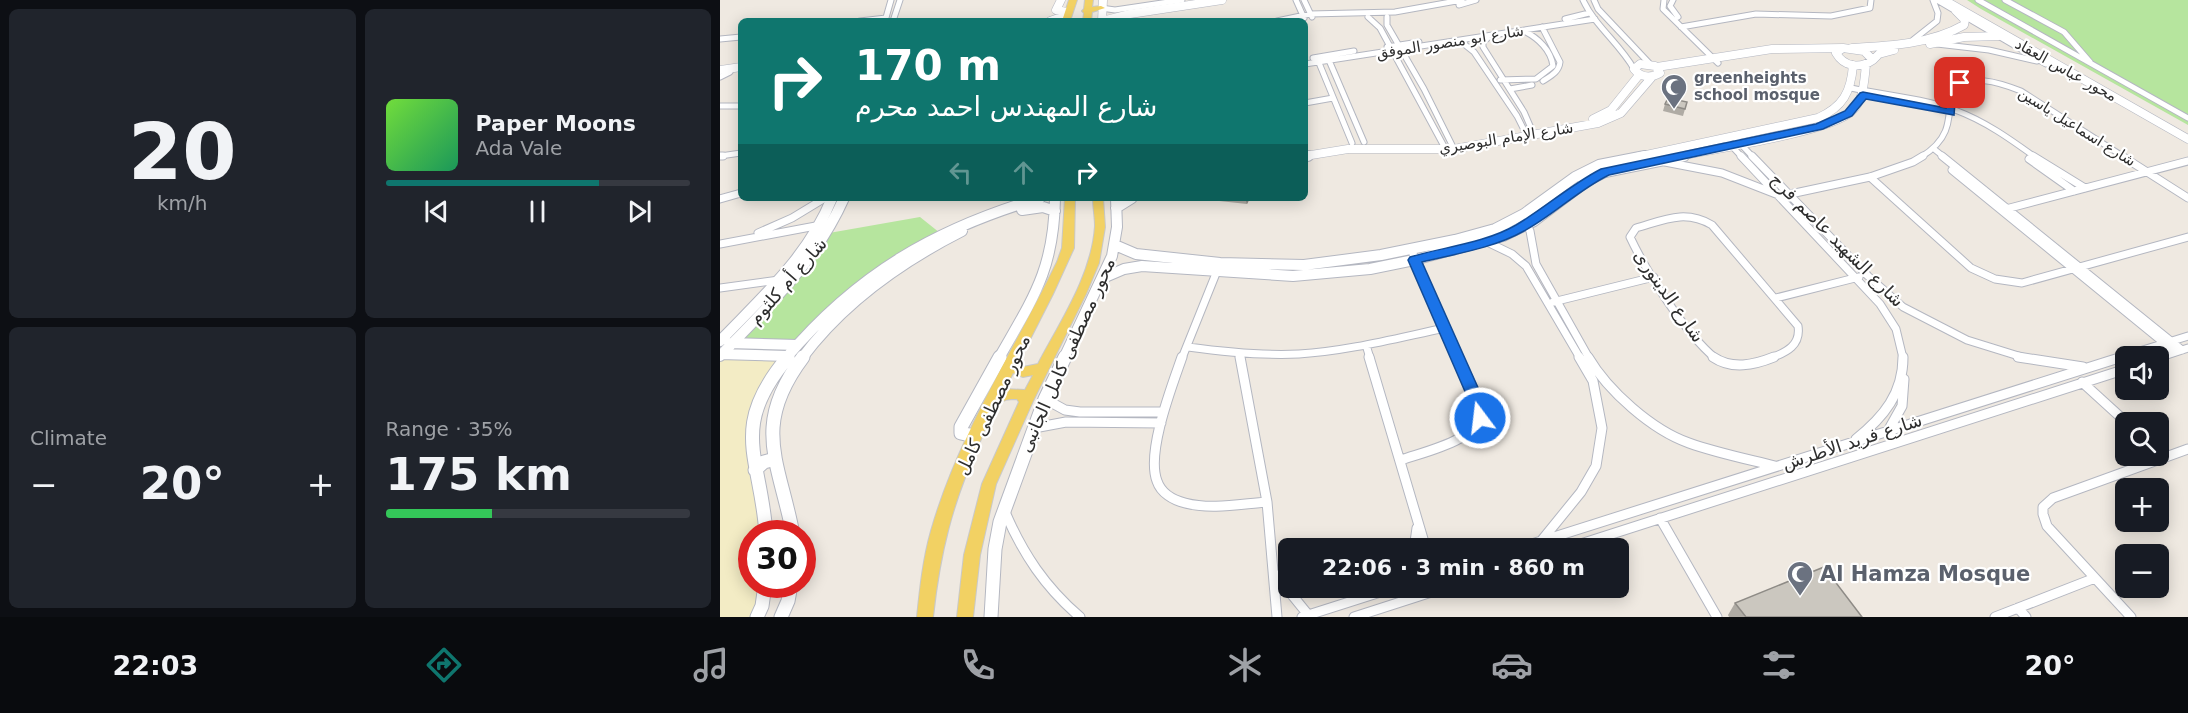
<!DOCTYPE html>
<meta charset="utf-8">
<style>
body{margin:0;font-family:"DejaVu Sans","Noto Naskh Arabic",sans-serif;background:#20242c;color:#f1f3f6;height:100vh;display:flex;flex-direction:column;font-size:22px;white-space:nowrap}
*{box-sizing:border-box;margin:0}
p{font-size:20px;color:#9ea1a6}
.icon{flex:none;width:33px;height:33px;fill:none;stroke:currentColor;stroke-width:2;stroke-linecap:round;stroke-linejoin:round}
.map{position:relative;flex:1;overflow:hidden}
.side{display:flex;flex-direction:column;gap:9px;padding:9px;background:#0d0f14;width:720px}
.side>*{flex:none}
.hud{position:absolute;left:18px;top:18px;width:570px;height:183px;border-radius:9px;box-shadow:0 3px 15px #0003;background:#0f766e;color:#fff;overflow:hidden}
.buttons{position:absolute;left:1395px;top:346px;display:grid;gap:12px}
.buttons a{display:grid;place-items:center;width:54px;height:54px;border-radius:9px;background:#171b24;box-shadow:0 3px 15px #0003;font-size:30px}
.speed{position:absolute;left:18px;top:520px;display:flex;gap:12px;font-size:30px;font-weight:700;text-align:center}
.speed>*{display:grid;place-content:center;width:78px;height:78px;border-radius:50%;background:#171b24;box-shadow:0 3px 15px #0003;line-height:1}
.speed .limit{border:9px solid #d22;background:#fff;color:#111}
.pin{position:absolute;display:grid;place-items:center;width:51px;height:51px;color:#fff;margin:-26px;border-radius:12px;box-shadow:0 3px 9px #0006}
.me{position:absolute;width:66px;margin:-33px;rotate:345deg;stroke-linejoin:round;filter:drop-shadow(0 0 4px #0008)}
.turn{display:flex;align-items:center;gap:21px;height:126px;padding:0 18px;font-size:27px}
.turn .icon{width:78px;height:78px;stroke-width:2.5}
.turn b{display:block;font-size:42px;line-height:51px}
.lanes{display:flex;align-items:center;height:57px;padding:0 18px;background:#0003;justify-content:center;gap:30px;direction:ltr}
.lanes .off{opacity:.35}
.big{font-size:45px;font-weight:800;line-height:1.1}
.side .widget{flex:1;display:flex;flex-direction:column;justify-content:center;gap:9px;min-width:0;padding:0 21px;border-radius:9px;background:#20242c}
.side .dial{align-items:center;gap:0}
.dial b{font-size:78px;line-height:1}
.song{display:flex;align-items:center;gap:18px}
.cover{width:72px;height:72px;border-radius:9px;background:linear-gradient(135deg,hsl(100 70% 55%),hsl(150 70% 35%))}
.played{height:6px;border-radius:3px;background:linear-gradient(90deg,#0f766e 70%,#363941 70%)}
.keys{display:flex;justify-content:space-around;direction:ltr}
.heat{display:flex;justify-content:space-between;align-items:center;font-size:33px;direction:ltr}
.charge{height:9px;border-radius:4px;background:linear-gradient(90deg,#34c759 35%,#363941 0)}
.side .tiles{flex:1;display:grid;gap:9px;grid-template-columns:repeat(2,1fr)}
.trip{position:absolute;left:558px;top:538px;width:351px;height:60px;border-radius:9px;background:#171b24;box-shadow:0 3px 15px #0003;font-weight:800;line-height:60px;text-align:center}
.menu{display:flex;height:96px;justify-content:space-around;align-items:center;background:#090b0e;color:#9ea1a6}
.menu .icon{width:42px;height:42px}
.menu .on{color:#0f766e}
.menu b{font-size:27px;color:#f1f3f6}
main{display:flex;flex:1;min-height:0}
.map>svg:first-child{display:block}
</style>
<main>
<section class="side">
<div class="tiles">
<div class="widget dial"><b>20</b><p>km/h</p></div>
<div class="widget">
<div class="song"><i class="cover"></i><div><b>Paper Moons</b><p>Ada Vale</p></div></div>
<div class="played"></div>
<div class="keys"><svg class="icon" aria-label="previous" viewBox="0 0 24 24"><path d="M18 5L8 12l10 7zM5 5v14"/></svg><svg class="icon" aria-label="pause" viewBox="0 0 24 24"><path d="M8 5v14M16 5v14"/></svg><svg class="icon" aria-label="next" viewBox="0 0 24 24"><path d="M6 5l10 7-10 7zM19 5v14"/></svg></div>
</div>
<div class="widget"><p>Climate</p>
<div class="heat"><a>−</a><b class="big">20°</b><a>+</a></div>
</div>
<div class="widget"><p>Range · 35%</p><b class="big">175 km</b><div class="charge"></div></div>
</div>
</section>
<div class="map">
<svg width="1468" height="617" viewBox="0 0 1468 617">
<rect width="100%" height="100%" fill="#efe9e1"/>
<path fill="#b6e59e" d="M1247 0H1468V125L1261 9Z
M200 217 220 233 77 345 13 342 109 233Z"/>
<path fill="#f3ecc5" d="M0 356H67L33 421 46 534H32V585H45L37 617H0Z"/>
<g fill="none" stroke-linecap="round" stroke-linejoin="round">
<g stroke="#b4b7c1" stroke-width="7">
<path id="street-far2" d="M576 0 584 18
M584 0 592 17
M863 0C875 26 900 44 914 69
M874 0 878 9 930 64
M944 0 943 9 998 63
M953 0 950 6 958 17
M1217 0 1326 64
M1258 0 1468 118
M1285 0 1344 32 1370 62
M739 5 756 0
M381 8 395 10 462 0
M648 17 660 28 726 150
M667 17V25L704 89 734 149
M845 19 869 13
M140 21 166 18
M165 21 171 0
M173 21 180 0
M557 21 590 14 675 12 742 0
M822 27 840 62C839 72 831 76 823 81
M961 27 1036 14 1111 16 1150 8 1151 0
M770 36 763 42V47L804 112 814 135
M0 39 21 37
M1193 40 1217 21 1218 13 1213 0
M736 42 744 44 754 52 797 116 807 136
M1217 44 1269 50 1317 61
M667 47 699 42
M593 58 634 51
M597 58 632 143
M608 58 644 142
M585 64 875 19
M0 77 10 72
M780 80 816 79 833 66C831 50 818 38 804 31
M1131 88C1166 95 1202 98 1235 110 1265 121 1290 139 1315 157
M790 89 812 85
M585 103 613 98
M0 106H21
M1013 136 1033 157
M1004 138 1022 157
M1214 149 1224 157
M0 156 21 153
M1201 157C1230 139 1229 122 1231 91 1251 73 1278 82 1301 91L1404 157"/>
</g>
<g stroke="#b4b7c1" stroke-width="9">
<path id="street-far1" d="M0 156H3
M1021 156 1160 304 1176 329 1183 358
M1032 156 1148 276 1183 307 1247 340 1305 358
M1222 156 1462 350
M1313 156 1365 188
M1402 156 1468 198
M1309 159 1354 191
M945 162 1002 173 1061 196 1150 177 1193 162 1203 156
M1232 170 1455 352
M1150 177 1251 268 1275 279 1302 283 1468 237
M0 199 21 193
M1286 209 1468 161
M805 222 810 231 816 264 869 358
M38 233 72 218 105 198
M763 240 792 254 806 266 860 358
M0 244 101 225
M691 249 738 358
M0 288 59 280
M1056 298 1139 277
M833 302 934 277
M646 345 650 358
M468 347C505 352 542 356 579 354 628 351 677 338 725 328
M519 354 520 358
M462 358 499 266
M995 358C965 333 927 273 910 237L916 228C944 220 965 209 992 225L1078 326C1081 345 1067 352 1051 358
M1397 358 1468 336
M1438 358 1468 348"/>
</g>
<g stroke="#b4b7c1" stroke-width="11">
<path id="street" d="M462 357C452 386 426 452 437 481 441 493 453 500 465 503 491 510 520 504 547 502
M520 357 547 502 557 617
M649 357 706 549
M868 357C888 391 932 430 969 443 997 453 1027 459 1055 466
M993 357C1012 370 1034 365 1054 357
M1298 357 1363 367
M1438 358 1441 357
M1362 382 1407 423
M325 399 345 410 360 412H443
M314 428 346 422 441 423
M1136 439C1164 417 1183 393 1183 357
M1177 442 1168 431 1182 406 1184 379
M681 460C702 452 764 440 760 409 758 395 744 371 738 357
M285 512C303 554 325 587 360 617
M940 518 997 617
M822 540 861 492 876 466 882 428 873 381 859 357
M694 549 697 528
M796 549 1402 357
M845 549 1406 369
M555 574 590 617
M1298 608 1306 617
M582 617 673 588
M634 617 724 588
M1275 617 1375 578
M1411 617 1327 526 1323 514V507L1333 498 1468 449"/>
</g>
<g stroke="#b4b7c1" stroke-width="9">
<path id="secondary-far2" d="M341 0 336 10 347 12
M1224 0 1468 139
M330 21 347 15
M382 21 410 14 502 0
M382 21 383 0
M1210 44 1244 37 1279 36
M1123 48 1144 51 1153 60C1140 69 1124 67 1116 53Z
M1132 48C1169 46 1211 44 1244 25L1245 20 1236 11
M1153 60 1159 54 1174 50
M920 64 935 66 940 73C931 78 921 78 914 69Z
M937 67 1052 49 1123 48
M0 70 21 67
M873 119 891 110 919 75
M585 156 628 149H734L878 123 901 113 932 77
M917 157 1098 118C1123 107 1131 92 1133 65
M956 157C993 149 1106 133 1131 112 1144 101 1144 81 1146 65"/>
</g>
<g stroke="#b4b7c1" stroke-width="12">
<path id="secondary-far1" d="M585 156H588
M396 208 412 198
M302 210 323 207 335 211
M395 245 416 254 500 263 584 265 661 255 735 240 775 229 804 214 855 177 879 165 925 156
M383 278 404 269 422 266 573 276 650 269 694 260 783 236 814 221 867 181 885 172 964 156
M0 341C43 296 88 257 112 198
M9 343 77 345
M0 354 67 356
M0 356C48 307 96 261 124 198
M66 358C137 274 215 229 320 198
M82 358C123 303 181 262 242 231
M279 358C313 298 334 270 335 198
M344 358 392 256 397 227 396 198"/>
</g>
<g stroke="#b4b7c1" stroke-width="15">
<path id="secondary" d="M254 436 241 433V427L280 357
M35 470 44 462 55 459
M46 534C41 457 8 428 68 357
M73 534C59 461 31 426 83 357
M37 617 42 606 45 585
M61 617 68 601 71 585
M271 617 275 549 280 522 325 399 345 357"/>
</g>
<g stroke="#c9c9c9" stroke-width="2">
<path id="primary" d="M349 0H357L350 21H342Z
M365 0H373L372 7 381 6 385 8 372 12 371 21H363L364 13 362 11 364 9Z
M345 198H355L354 248 333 294 297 365 303 367 318 364C340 322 372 275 375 226 375 217 373 207 373 198H383L385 227 379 263 366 294 313 401 276 484 260 555 253 617H237L244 555 262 484 299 402 297 399C290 399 282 399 277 406 269 416 264 432 259 444 232 504 220 552 213 617H197C200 588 203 559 211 531 238 436 294 350 337 262L342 248ZM293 373 303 377 313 375 305 390 285 389Z"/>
</g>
<use href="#street-far2" stroke="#fff" stroke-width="5"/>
<use href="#street-far1" stroke="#fff" stroke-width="7"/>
<use href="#street" stroke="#fff" stroke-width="9"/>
<use href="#secondary-far2" stroke="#fff" stroke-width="8"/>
<use href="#secondary-far1" stroke="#fff" stroke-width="10"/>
<use href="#secondary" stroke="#fff" stroke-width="13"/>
<use href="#primary" fill="#f2d163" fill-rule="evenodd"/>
</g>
<path fill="#afaba4" d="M967 102 963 116 943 111 945 104Z
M489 198H530L527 204 490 200Z
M1015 603 1142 617H1009L1008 615Z"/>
<path fill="#8e8b86" d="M525 198H530L527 204Z"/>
<path fill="#cbc7bf" stroke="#8e8b86" stroke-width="1.5" d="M948 98 967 102 965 109 945 104Z
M1104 567 1142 617H1026L1015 603Z"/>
<path fill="#1a73e8" stroke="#114b97" stroke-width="1.5" d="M1236 81 1245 83 1236 91 1234 115 1146 99 1132 116 1103 129 889 175C858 190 834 215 804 231 774 248 735 254 702 262L768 410 765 422 760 424 754 422 752 418 753 410 688 260 690 257C724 247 765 243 796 225 825 208 850 185 881 169L1096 124 1125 111 1140 93 1143 92 1226 108V91Z"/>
<defs>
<g id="mosque-pin" transform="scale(1.35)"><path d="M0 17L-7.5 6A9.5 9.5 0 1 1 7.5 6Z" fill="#6b7280" stroke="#fff"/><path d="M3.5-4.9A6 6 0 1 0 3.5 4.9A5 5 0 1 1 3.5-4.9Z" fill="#fff"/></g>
</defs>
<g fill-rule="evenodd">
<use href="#mosque-pin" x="954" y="87"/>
<use href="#mosque-pin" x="1080" y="574"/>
</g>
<g text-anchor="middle" stroke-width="4.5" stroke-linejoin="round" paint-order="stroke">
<g font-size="15" fill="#2e2e2e" stroke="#fff">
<text transform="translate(730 42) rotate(-9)" y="5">شارع ابو منصور الموفق</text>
<text transform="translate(1346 70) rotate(29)" y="5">محور عباس العقاد</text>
<text transform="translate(1357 127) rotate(32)" y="5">شارع اسماعيل ياسين</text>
<text transform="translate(786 138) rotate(-9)" y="5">شارع الإمام البوصيري</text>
</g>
<g font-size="15" font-weight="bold" fill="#5b616d" stroke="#fff" text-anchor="start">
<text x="974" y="83">greenheights<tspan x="974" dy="17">school mosque</tspan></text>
</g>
<g font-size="18" fill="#2e2e2e" stroke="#fff">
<text transform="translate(1117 240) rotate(45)" y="6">شارع الشهيد عاصم فرج</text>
<text transform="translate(68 281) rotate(-49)" y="6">شارع أم كلثوم</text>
<text transform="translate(949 296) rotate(55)" y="6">شارع الدينورى</text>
<text transform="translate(347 355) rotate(-66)" y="6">محور مصطفى كامل الجانبى</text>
<text transform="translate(273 405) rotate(-65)" y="6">محور مصطفى كامل</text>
<text transform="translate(1132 442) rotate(-18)" y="6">شارع فريد الأطرش</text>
</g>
<g font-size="21" font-weight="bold" fill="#5b616d" stroke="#fff" text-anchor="start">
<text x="1100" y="581">Al Hamza Mosque</text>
</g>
</g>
</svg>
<div class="buttons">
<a><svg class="icon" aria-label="sound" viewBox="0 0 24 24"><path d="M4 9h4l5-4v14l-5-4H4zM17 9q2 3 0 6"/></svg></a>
<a><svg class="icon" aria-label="search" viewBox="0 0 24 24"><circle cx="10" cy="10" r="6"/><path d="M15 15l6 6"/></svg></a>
<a>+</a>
<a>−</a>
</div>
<div class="speed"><div class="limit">30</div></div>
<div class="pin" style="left:1240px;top:83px;background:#d93025"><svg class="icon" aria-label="arrive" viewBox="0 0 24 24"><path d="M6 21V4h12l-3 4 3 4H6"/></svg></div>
<svg class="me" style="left:760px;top:418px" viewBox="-20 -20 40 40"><circle r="17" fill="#1a73e8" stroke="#fff" stroke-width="3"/><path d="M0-11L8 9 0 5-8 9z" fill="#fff"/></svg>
<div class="trip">22:06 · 3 min · 860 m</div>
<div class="hud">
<div class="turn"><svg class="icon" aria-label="right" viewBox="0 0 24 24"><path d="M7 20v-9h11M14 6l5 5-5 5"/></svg><div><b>170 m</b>شارع المهندس احمد محرم</div></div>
<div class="lanes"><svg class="icon off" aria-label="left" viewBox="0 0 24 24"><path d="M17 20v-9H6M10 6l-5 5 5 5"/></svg><svg class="icon off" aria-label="ahead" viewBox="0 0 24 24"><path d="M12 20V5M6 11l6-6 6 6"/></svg><svg class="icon" aria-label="right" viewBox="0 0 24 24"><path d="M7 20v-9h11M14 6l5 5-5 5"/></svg></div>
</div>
</div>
</main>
<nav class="menu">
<b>22:03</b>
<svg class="icon on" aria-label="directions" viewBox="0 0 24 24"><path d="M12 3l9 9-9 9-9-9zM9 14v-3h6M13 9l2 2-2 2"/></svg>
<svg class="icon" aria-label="music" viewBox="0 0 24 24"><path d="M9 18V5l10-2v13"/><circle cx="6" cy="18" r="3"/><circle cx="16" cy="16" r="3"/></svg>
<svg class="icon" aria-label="phone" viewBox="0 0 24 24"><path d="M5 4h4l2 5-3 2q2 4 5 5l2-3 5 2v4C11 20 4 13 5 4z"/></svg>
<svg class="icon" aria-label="climate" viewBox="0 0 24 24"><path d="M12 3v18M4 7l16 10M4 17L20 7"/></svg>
<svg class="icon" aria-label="car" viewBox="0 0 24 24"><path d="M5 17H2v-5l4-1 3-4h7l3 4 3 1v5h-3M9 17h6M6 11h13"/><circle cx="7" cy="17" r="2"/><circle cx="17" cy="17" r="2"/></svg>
<svg class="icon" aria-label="filters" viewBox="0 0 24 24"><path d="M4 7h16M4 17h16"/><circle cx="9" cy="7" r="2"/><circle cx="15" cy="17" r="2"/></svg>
<b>20°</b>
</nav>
